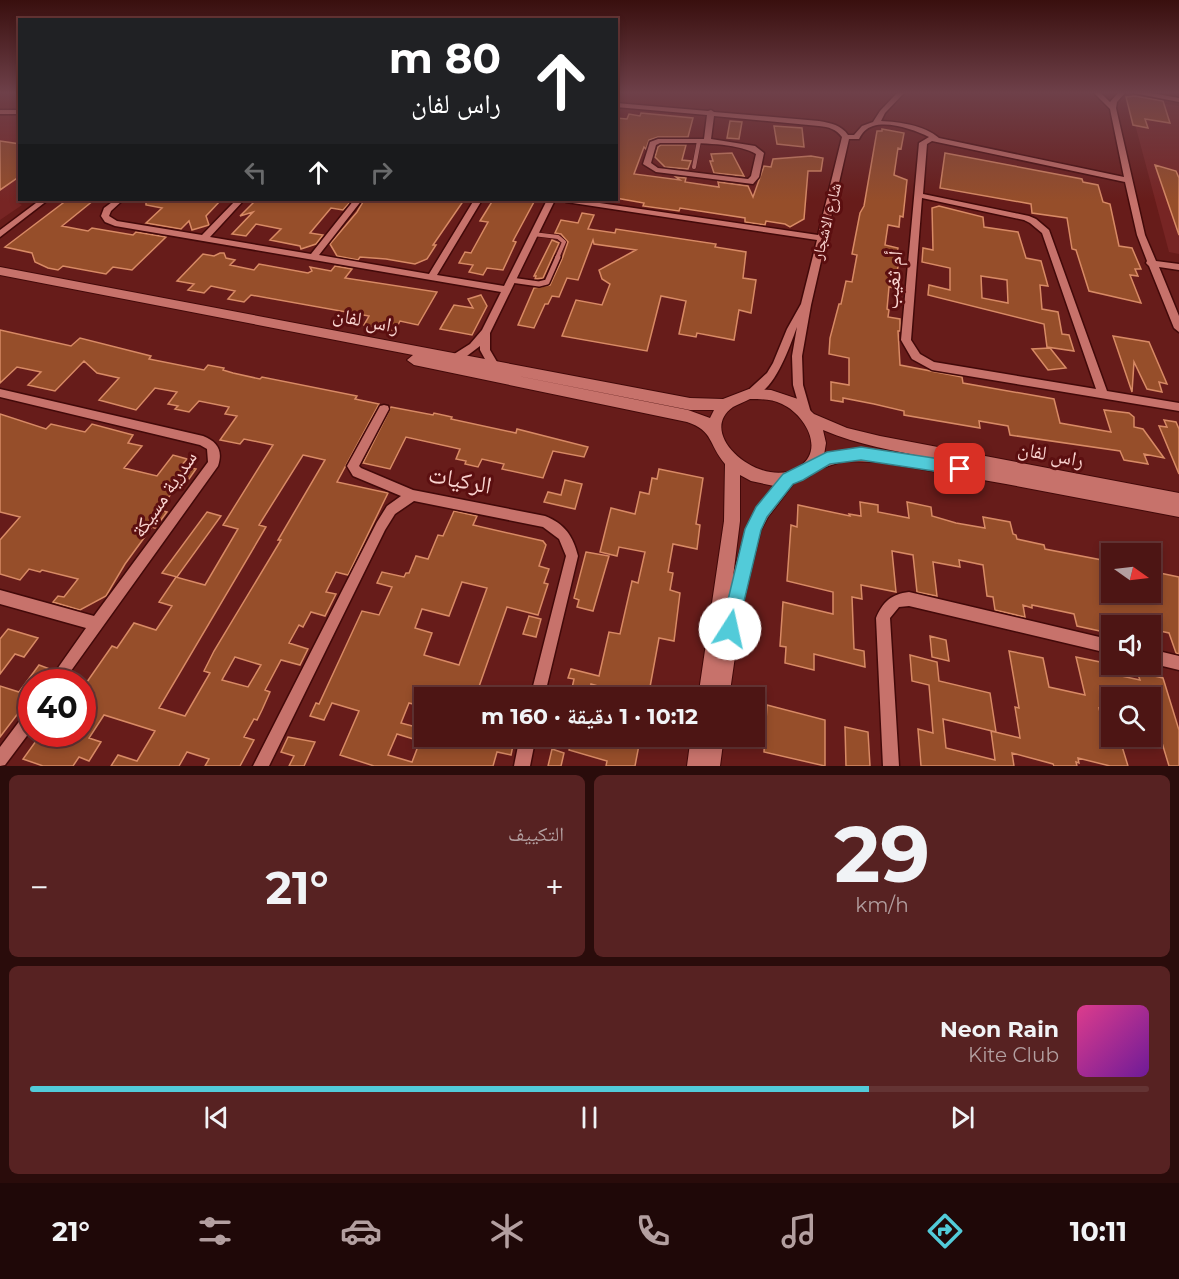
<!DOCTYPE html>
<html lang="ar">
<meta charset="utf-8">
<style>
body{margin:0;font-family:Montserrat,"Noto Naskh Arabic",sans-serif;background:#572222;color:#f1f3f6;direction:rtl;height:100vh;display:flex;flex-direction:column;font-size:22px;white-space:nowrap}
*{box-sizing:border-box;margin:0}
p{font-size:20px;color:#b39fa0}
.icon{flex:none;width:33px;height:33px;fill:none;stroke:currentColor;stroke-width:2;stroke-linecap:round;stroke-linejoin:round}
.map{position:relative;height:766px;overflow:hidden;direction:ltr}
.sheet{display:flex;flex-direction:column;gap:9px;padding:9px;background:#2a0c0b;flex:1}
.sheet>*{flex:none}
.banner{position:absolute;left:18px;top:18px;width:600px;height:183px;border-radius:0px;box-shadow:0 3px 9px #0003,0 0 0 2px #643434;direction:rtl;background:#202124;color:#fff;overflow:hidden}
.needle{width:39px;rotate:104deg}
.fabs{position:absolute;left:1101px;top:543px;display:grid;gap:12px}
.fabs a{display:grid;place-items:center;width:60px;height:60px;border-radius:0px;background:#4d1514;box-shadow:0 3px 9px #0003,0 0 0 2px #643434;font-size:30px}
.speed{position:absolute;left:18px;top:669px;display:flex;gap:12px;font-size:30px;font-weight:700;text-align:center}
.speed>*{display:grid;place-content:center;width:78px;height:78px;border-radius:50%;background:#4d1514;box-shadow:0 3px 9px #0003,0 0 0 2px #643434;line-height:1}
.speed .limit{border:9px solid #d22;background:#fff;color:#111}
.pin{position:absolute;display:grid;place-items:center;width:51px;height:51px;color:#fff;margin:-26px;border-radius:12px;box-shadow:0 3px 9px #0006}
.me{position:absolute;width:66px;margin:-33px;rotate:10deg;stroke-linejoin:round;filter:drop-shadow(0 0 4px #0008)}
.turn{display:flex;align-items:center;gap:21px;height:126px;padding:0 18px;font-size:27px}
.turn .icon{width:78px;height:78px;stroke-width:2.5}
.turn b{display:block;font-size:42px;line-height:51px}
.lanes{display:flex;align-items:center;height:57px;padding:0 18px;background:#0003;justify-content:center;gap:30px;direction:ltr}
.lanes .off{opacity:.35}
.big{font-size:45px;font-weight:700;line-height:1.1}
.sheet .card{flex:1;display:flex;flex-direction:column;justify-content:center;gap:9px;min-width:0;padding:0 21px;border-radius:9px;background:#572222}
.sheet .dial{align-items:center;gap:0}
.dial b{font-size:78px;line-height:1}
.song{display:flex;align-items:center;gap:18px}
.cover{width:72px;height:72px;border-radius:9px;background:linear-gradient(135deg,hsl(330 70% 55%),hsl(280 70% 35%))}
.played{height:6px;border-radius:3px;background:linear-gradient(90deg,#52cbd9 75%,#643434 75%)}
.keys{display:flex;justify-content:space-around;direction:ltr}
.heat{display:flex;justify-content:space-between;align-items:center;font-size:33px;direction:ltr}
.sheet .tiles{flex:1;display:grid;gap:9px;grid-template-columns:1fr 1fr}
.card:last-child{grid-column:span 2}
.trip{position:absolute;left:414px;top:687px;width:351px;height:60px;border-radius:0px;background:#4d1514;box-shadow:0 3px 9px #0003,0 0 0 2px #643434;font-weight:700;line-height:60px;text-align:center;direction:rtl}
.dock{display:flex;height:96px;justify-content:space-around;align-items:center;background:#1f0808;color:#b39fa0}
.dock .icon{width:42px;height:42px}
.dock .selected{color:#52cbd9}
.dock b{font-size:27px;color:#f1f3f6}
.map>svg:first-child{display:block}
</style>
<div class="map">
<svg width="1179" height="766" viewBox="0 0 1179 766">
<rect width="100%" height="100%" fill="#671c1a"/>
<path fill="#772524" d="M1128 98 1179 106V254L1169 252Z
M19 115 20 200 17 202 22 205 0 220V116Z"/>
<path fill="#964e2a" stroke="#d88a65" stroke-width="1.5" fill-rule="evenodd" d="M1135 96 1163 101 1170 123 1145 119 1148 128 1133 125 1126 97Z
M641 113 693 118 688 137H658L649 140 646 149 644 147 634 174 680 180 676 177 686 178 685 182 719 187 718 182 748 186 753 197 764 166 771 167 773 159 811 156 823 158 821 171H808L804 219 790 227 785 224 766 221 765 225 745 222V218L680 208 679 211 643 206 644 203 616 198V118L627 119 629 114 640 116Z
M730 121 742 122 739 139 727 138Z
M774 126 802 128 804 147 777 144Z
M882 129 904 133 901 149 898 148 894 175 907 180 903 217 900 216 899 227 888 225 885 245 898 248 896 260 899 261 894 288 889 287 887 309 889 310 888 317 900 319V331H898L900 365 962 377 963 383 1054 399 1060 423 1111 432 1104 410 1129 413 1134 417V427L1143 429 1164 458 1144 454 1148 464 1124 460 1120 451 1010 435 1008 426 979 421 980 428 904 415V411L874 404 843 398V402L831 400V382L849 385V358L829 354 830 338 839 304H841L846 281 852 282 857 255 852 254 860 213 864 206 877 131H882Z
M0 141 20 144V176L0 190Z
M661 145H686L682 160 691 161 688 169 665 167 655 157 658 147Z
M732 153 744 176 714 173 710 161H713L711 154Z
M945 153 1082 179 1083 182 1098 185 1103 202 1110 204 1119 246 1132 248 1141 269H1135L1138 276 1130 275 1141 303 1089 291 1076 250 1072 249 1067 218 1032 213 1031 204 940 188Z
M1155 165 1176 171 1179 178V235Z
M67 200H94L62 226 88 231 92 228 133 235 136 232 166 237 132 270 113 267 106 274 63 266 58 270 48 268 35 262 32 253 5 247Z
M146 200H221L206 216 209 225 192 230 189 221 181 229 146 223 162 208 146 205Z
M256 200H352L343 210 331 208 310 233 323 235 316 244 301 249 300 246 270 240 281 229 256 224 246 236 232 234 253 212 240 216Z
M364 200 420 201 464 200 433 245H436L427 259 415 264 386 259 360 257 358 260 337 256 330 244 357 212Z
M493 200H535L513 241 516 242 503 270 487 268 483 275 469 272 473 265 459 263 465 252 471 253 488 222 480 221Z
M939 206 983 217 984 227 1018 232 1026 258 1041 261 1048 286 1040 285 1042 309 1058 312 1062 334 1069 335 1074 351 1047 347 1044 324 928 295 929 285 950 290V268L922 262 923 248 933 250 932 208ZM981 276 1007 280 1008 303 982 298Z
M582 213 594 215 588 229 615 233 616 229 716 244 715 247 746 252 743 278 756 280 751 313 739 310 734 340 697 333 696 337 679 334 686 301 661 296 647 351 562 336 576 300 602 305 610 284 602 279 599 270 636 250 594 244 593 240 578 280 567 278 559 297 552 296 548 304H545L534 328 518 325 534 288 550 285 562 259 568 242 561 234 555 233 561 220 578 223Z
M552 240 559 243 543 278 535 279 536 276H534Z
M220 253H224L226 258 235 260 230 265 254 270 259 264 308 273 312 271 310 267 331 271 335 266 352 269 345 278 437 292 418 325 400 321 395 331 364 325 369 316 251 295 244 302 228 299 235 291 211 286 204 293 188 290 194 284 177 281 203 254 214 256Z
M481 295 487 306 472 335 440 329 454 305 473 308 468 299Z
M0 330 71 346 80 338 151 356 149 359 204 370 208 365 224 368 223 370 233 373 260 379 262 377 357 396 355 399 379 404 337 482 388 493 348 575 336 572 326 592 336 594 325 616 311 612 303 627 299 625 289 643 308 649 300 665 281 660 265 690 270 692 262 710 257 720 254 719 244 737 254 740 240 766H205L209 759 187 752 179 766H111L118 755 137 761 155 731 104 715 89 738 101 742 89 761 79 757 73 766H43L23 759 41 734H82V689L112 646 117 648 134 623 156 630 172 606 159 602 176 577 205 585 238 529 223 525 273 445 244 439 240 444 220 440 237 416 225 414 229 407 199 401 189 412 175 409 178 406 168 404 177 392 155 388 136 410 99 400 119 378 97 373 84 361 55 391 28 385 41 372 17 367 0 383ZM303 455 325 460 278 540H281L214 651 204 671 210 673 185 716 159 708 266 527 259 525ZM235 657 261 665 248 687 222 680Z
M1113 336 1149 342 1167 384 1159 382 1162 392 1147 389 1134 362 1132 392Z
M1050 348 1066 368 1048 370 1032 349Z
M391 407 433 415 434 413 452 417 451 419 516 433 517 429 588 447 584 457 553 451 543 478 502 469 504 464 482 459 478 467 465 464 466 461 456 459 460 449 406 437 390 469 363 463Z
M0 414 46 429 51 424 85 432 92 424 133 435 128 443 142 446 124 468 157 476 173 455 187 459 181 466 196 469 189 479 183 478 159 510 167 512 155 528 152 527 125 564 106 596 80 610 53 602 58 596 64 597 78 579 42 570 40 572 29 569 20 580 0 574V540L20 517 0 512Z
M1164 420 1176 422 1179 429V474L1159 426 1167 427Z
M659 469 703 478 696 524 700 525 697 549 673 544 668 572 673 573 670 590 680 593 674 641 659 638 648 698H639L591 684 589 693 572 688 574 679 568 678 571 669 599 676 609 632 620 634 632 581 638 583 645 552 619 547 617 556 600 552 611 508 635 514 640 492 649 494 652 478 657 479Z
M565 480 582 484 575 509 544 502 548 492 561 495Z
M860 502 878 505V512L909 518 907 502 931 507 932 516 956 523 985 528 983 517 1010 522 1013 534 1016 535 1017 539 1044 545 1045 549 1107 561 1112 576V592H1150V571L1179 577V654L1176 653 1169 633 1150 629V626H1134L1105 620 1109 633 1077 626 1074 614 1032 605V608L1023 605 1025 617 995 610 993 597 987 596 983 565 959 560 960 567 933 562 937 596 917 592 913 555 892 551 896 592 861 585 862 599 852 597 854 649 864 651 865 667 814 654V670L785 663 786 647 780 646 783 602 833 614V592L787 581 791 525 797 527 798 505 850 516 849 514 861 516Z
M454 511 477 516 473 525 543 541 546 545 539 566 549 569 544 583 548 584 538 615 507 607 475 698H424V707L409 703 401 723 424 729V736H515L511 755 497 752 493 766H374L340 755 359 711 332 703 324 720 310 716 316 703 319 704 362 611 379 615 392 587 377 583 382 572 404 577 406 573H409L416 556 428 559 438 535 443 536ZM462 582 487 588 459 665 424 655 432 633 415 628 422 609 449 616ZM397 734 420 741 412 762 388 755Z
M207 512 221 516 177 577 162 573Z
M586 552 609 556 593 611 577 607 579 600 574 598Z
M529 616 541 619 536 637 523 634Z
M8 629 38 638 24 657 15 654 0 674V639Z
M930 636 946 640 949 661 932 657Z
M1009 651 1043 658 1049 687 1085 695 1076 657 1100 662 1103 672 1140 680 1137 672 1163 678 1179 730V766H1169L1156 723 1150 722V698H1112V711L1099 708 1106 739 1121 743 1128 766H1110L1078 758 1079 763 1076 762 1077 766H1054L1053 764 1012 753 1014 766H921L918 729 933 733 929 685 912 681 910 655 937 662 939 681 990 693 996 732 943 719 946 748 995 760 991 731 1020 738 1015 707 1019 708Z
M39 665 50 669 40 682H32V695L0 737V686L19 692Z
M767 705 825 720V766L764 752Z
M845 727 868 732 870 766H846Z
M572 736H632L631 742 639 745 635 766H606L607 761 569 750Z
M288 737 315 742 304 766H289L294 756 281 752Z
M552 749 564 753 561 766H548Z"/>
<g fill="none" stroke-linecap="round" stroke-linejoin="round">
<g stroke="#420909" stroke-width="5">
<path id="service-far1" d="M694 167 699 141
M533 234 558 237 564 242 557 258"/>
</g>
<g stroke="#420909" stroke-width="8">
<path id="service" d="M511 280 539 284 547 282 558 257"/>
</g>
<g stroke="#420909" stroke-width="3">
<path id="minor" d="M897 93H904L885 113 881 121C900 122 924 125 939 138L1124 177 1110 109 1094 93H1101L1110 102 1118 93H1125L1117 102 1116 108 1145 235 1156 261 1179 264V270L1159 267 1179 316V332L1174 328 1149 266 1146 263 1147 261 1137 235 1125 182 932 141 927 144 923 194 1029 216 1036 219 1049 230 1107 391 1179 403V411L932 370 912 359 901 340 919 143 929 137C915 130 890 121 873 126 866 128 862 133 859 139H849L811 305 802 356 803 385 811 413 810 416H802L801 413 793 385 792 356 797 327C790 345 772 402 745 397L744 394 767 373 773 363 787 329 801 304 817 240 566 202 562 200H579L818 235 842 137C836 129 829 127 819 126L714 116 711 139 755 146 764 153 759 177 753 184 656 172 643 164 650 142 658 139H704L707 115 616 107V103L708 111 711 110 714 112 819 121C831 123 841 125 848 135H854L862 126 873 122 880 111ZM660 143C684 143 736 141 756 154L751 176 748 179 658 168 651 163 656 145ZM922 198 1024 220 1030 223 1042 233 1096 389 934 362 920 354 911 340Z
M1134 93H1152L1179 98V102Z
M0 110H20V114H0Z
M40 200H48L0 237V230Z
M115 200H123L111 211 109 216 117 221 202 235 236 200H244L210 237 311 254 354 200H362L319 255 429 274 474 200H482L437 275 504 286 547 200H555L490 333V350L500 367 495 371 491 370 480 350V346L459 362 455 363 450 359 451 356 470 344 482 330 501 292 115 226 105 222 101 216 104 208Z
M0 389 203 436C218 442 223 451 218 466L63 682H48L86 628 0 604V590L94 616 208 462 207 449 200 445 0 397Z
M384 405 388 406 389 409 359 466 361 468 413 490 545 516C565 524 573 536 578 556L544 698H530L566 556 559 539 543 527 414 501 395 514 385 530 269 766H253L377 522 387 506 401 496 353 476 347 466 380 406Z
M909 592 1112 640V654L909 606 899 607 890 618 899 766H883L876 618C883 602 891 594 909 592Z
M1150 649 1179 656V670L1150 663Z
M32 709V729L5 765 0 766V747L27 711Z
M520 736H536L530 766H514Z"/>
</g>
<g stroke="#420909" stroke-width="2">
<path id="tertiary" d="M0 267 690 398 723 399 749 389 771 390 798 399 814 414 847 428 880 436 1179 493V517L1006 484 880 462 844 461 816 470 810 476 794 483 768 517 761 530 742 608 729 698H698L724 521 725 464C708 444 714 431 687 422L414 365 407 360 413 355 0 275ZM508 374 690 410H714L710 418 688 410ZM750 399C761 399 772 399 782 404 804 414 826 449 799 467 762 491 694 434 733 407 738 404 745 402 750 399ZM823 430C858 445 895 451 931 458 895 452 860 444 824 455L826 443ZM740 475 751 481 774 486C747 519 743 536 733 577L740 521Z
M691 736H724L720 766H687Z"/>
</g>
<use href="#service-far1" stroke="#c7726b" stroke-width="4"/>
<use href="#service" stroke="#c7726b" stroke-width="5"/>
<use href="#minor" fill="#c7726b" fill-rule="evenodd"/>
<use href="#tertiary" fill="#c7726b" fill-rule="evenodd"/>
</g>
<linearGradient id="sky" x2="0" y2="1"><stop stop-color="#390f0e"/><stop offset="0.46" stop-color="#6e4049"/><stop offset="1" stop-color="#6e4049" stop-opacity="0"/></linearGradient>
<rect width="1179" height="201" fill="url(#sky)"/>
<path fill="#52cbd9" stroke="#35848d" stroke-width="1.5" d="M861 447 960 462 965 464 967 469 965 473 960 475 861 460 830 464 803 480 793 484 767 517 761 530 736 635 730 638 723 635 721 629 745 529 756 507 783 474 827 452Z"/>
<g text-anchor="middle" stroke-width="6" stroke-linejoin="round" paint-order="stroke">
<g font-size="16" fill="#f9d3cf" stroke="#5b0f10">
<text transform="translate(826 221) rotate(-76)" y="6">شارع الاشجار</text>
</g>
<g font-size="20" fill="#f9d3cf" stroke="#5b0f10">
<text transform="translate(893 280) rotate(-85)" y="7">أم ثغيب</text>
<text transform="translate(366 320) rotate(11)" y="7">راس لفان</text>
<text transform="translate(1051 454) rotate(11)" y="7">راس لفان</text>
<text transform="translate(164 494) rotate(-56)" y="7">سدرية مسيكة</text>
</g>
<g font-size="24" fill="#f9d3cf" stroke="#5b0f10">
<text transform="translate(460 480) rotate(11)" y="8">الركيات</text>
</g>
</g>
</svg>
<div class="fabs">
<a><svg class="needle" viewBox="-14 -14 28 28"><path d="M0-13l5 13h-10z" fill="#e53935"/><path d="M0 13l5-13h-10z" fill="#b39fa0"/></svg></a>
<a><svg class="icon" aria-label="sound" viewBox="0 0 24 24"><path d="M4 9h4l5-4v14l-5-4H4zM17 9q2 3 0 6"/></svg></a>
<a><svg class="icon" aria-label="search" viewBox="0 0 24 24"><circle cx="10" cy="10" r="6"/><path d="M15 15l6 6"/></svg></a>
</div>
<div class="speed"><div class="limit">40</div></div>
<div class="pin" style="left:960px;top:469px;background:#d93025"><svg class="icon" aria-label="arrive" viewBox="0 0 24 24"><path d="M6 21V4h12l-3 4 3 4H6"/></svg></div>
<svg class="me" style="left:730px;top:629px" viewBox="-20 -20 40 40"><circle r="19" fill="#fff"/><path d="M0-13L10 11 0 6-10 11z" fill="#52cbd9"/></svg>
<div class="trip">10:12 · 1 دقيقة · 160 m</div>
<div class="banner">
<div class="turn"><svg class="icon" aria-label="ahead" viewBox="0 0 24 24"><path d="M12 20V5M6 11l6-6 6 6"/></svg><div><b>80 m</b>راس لفان</div></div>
<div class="lanes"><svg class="icon off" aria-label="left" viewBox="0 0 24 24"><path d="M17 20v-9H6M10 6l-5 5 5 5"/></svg><svg class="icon" aria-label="ahead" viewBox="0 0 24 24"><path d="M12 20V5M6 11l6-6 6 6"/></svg><svg class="icon off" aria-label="right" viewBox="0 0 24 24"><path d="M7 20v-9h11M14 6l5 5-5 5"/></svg></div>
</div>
</div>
<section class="sheet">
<div class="tiles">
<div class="card dial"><b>29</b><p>km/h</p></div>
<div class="card"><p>التكييف</p>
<div class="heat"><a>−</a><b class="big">21°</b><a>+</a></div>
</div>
<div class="card">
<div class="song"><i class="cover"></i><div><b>Neon Rain</b><p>Kite Club</p></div></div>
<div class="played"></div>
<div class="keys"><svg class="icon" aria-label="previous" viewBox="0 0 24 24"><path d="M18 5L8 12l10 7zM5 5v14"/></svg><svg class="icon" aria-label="pause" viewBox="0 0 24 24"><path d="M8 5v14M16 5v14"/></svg><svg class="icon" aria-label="next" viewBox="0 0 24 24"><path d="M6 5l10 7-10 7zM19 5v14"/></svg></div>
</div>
</div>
</section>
<nav class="dock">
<b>10:11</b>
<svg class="icon selected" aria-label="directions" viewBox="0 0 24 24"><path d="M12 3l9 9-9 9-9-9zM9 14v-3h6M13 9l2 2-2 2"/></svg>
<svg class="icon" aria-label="music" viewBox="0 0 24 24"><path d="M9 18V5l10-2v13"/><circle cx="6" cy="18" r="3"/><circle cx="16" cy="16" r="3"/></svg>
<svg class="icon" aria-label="phone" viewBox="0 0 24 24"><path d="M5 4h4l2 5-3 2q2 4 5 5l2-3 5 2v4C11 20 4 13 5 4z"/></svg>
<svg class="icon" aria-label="climate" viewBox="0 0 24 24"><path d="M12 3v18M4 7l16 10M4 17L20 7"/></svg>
<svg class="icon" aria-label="car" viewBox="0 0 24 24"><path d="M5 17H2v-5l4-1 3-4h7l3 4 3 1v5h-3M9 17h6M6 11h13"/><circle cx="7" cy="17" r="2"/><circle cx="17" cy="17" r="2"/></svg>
<svg class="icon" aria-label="filters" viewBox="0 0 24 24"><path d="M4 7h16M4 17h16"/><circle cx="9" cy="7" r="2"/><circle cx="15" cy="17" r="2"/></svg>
<b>21°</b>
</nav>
